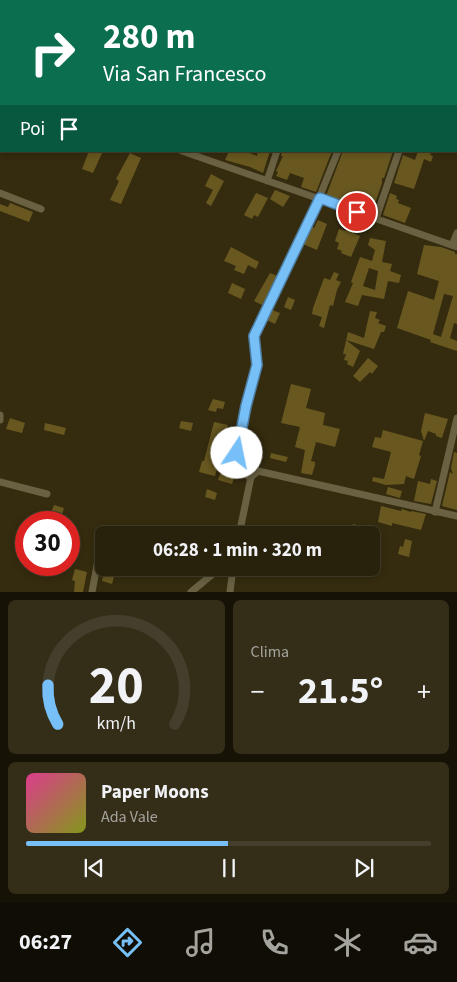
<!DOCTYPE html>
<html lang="it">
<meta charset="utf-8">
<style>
body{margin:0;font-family:"Source Sans 3",sans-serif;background:#342e19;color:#f1f3f6;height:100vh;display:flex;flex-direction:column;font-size:19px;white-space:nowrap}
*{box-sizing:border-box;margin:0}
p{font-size:16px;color:#a5a39d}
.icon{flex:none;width:28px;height:28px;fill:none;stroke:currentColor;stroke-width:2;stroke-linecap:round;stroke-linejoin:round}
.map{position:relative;height:592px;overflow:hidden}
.drawer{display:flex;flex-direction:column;gap:8px;padding:8px;background:#161206;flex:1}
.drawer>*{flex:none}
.guide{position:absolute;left:0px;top:0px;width:458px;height:152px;box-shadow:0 2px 8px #0003,0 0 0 1px #443e2c;background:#0b6e4f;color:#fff;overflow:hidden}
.speed{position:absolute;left:15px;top:511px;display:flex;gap:10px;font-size:25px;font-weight:700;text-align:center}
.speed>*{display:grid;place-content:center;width:65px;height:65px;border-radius:50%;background:#28210b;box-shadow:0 2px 8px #0003,0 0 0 1px #443e2c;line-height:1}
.speed .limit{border:8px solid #d22;background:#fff;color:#111}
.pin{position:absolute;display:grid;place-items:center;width:42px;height:42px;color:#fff;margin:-21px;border:2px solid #fff;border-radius:50%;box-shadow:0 1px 5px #0007}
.me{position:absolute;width:55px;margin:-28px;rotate:11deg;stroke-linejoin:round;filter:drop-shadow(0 0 4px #0008)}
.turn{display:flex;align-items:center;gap:18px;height:105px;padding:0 20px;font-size:22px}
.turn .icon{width:65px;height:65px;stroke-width:2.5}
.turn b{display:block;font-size:35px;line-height:42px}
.then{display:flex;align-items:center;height:48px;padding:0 20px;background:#0003;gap:10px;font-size:19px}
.big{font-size:38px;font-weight:700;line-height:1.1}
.drawer .tile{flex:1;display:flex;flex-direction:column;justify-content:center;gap:8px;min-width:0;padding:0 18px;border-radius:8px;background:#342e19}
.drawer .dial{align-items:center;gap:0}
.dial svg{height:130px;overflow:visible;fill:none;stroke:#443e2c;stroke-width:7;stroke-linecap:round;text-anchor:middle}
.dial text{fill:#f1f3f6;stroke:none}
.song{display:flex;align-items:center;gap:15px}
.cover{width:60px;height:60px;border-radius:8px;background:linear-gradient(135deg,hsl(330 70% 55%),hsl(70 70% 35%))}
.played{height:5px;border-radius:2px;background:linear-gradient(90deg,#77bff7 50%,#443e2c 50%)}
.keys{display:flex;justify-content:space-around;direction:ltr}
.heat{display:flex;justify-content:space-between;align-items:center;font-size:28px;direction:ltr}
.drawer .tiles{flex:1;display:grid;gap:8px;grid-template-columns:1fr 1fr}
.tile:last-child{grid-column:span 2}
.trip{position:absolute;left:95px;top:526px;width:285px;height:50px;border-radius:8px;background:#28210b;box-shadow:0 2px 8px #0003,0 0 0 1px #443e2c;font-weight:700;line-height:50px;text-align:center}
.tabs{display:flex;height:80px;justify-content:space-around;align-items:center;background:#100d04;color:#a5a39d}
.tabs .icon{width:35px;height:35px}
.tabs .on{color:#77bff7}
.tabs b{font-size:22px;color:#f1f3f6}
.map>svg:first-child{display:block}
</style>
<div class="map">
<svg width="457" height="592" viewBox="0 0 457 592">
<rect width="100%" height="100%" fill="#352c0f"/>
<path fill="#685820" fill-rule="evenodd" d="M89 151H103L93 173 82 169Z
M229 151H244L257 156 258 151H270L263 173 250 167 225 160Z
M282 151H332L316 192 301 187 304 178 290 173 287 180 276 176 278 172 276 171 283 156H281Z
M343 151H393L384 178H382V183L372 212 326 196Z
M418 151H432L430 155 433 156 431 162 424 159 414 189 394 183 403 155 415 160Z
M130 153 141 158 121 204 110 200 119 181 116 179Z
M211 174 224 181 211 206 206 203 213 190 205 186Z
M275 190 290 196 283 207 270 199Z
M256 193 268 198 258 217 254 215 252 219 244 215Z
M390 193 397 196 396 199 399 200 398 203 411 208 405 223 383 215Z
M10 203 33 212 29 222 0 211V204L8 207Z
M318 220 327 224 317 250 303 244 311 227 314 228Z
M347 228 354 231 353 233 360 236 351 257 341 253 342 251 337 249 339 243 335 241 339 229 345 231Z
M370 238 386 241 382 262 392 264 390 271 401 275 399 283 388 281 384 299 362 295 358 306 345 302 353 283 351 282 360 257 372 261 375 250 368 245ZM369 268 378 271 375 290 363 286Z
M424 245 441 247 455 252V254H457V324L454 323 450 338 457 341V351L430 342 431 340 397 328 408 291 434 300 439 281 417 274ZM444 294 453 296 441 337 433 334Z
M231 247 259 262 256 269 248 265 244 274 234 270 236 266 224 261Z
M334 272 339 274 336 280 341 282 337 290 333 306 330 305 324 328 319 326 322 317 312 314 313 308 324 278 330 280Z
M270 273 277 276 262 305 254 301Z
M232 283 245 289 241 299 228 293Z
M288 297 295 300 291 310 284 307Z
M272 310 280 313 275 324 267 320Z
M370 311 377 312 375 318 380 320 378 323 386 326 384 332H381L374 349 346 340 360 351 353 367 347 364 348 361 344 360 346 354H343L348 332 364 338Z
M368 358 378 366 372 374 370 372 360 382 353 376Z
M291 384 311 389 306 408 325 413 323 425 340 429 335 447 316 442 311 461 315 462V465L312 475 301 473 305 450 295 447 300 427 281 423Z
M213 399 225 402 223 409 217 408 216 412 208 410Z
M425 413 448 419 442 438 436 436V434L428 431 424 441 421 431Z
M10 418 25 423 22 433 6 429Z
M181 421 193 423 191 431 179 428Z
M214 422 228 425 222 447 226 448 223 458 220 457 215 476 199 472 202 461H204Z
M45 423 66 428 64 435 44 430Z
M383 430 423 441 419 455 421 456 414 479 406 476 404 484 386 485 372 481 373 477 384 479 391 452 372 447 375 437 381 438Z
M454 452 457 453V510L442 506 450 472 453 474 451 468Z
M271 453 288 457 286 462 270 458Z
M220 474 234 478 232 484 218 480Z
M431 479 437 481 431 504 414 501 418 481 430 484Z
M388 487 402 491 400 498 386 494Z
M207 489 217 493 215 500 205 497Z
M54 505 64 508 61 518 50 515Z
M381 506 401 511 402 509 411 512V511L426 514 421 530 392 523V526L378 522Z
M353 524 366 528 364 535H350Z
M405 539 412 541 409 557 398 554 400 546 403 547Z
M105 568H112L111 573H115L112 584 102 581Z
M75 569 87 572 83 592H74L75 581 72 580Z"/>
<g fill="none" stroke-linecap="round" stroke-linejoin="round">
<path stroke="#6a6143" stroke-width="7" d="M390 1V0
M449 1V0
M0 89H1
M182 151 457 247
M267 181 277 151
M0 193 41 209
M376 218 399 151
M452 245 457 233
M0 415V420
M251 477 233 471 246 406 257 365 254 336 319 198 338 151
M0 482 47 494
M435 512 457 418
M239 535 251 477 258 471 457 516
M92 592 103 534
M191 592 220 568
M230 592 233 568"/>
<path stroke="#9f8b4a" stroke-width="9" d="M112 0 116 1
M456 120H457"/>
</g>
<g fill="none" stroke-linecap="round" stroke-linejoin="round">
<g stroke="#4d7ca1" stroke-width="12">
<path id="route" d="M237 453 246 406 257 365 254 336 320 198 357 212"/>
</g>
<use href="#route" stroke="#77bff7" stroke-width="9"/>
</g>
</svg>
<div class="speed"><div class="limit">30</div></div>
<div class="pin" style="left:357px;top:212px;background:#d93025"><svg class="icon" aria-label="arrive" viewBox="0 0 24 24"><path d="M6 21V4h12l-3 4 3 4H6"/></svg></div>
<svg class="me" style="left:237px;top:453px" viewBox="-20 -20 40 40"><circle r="19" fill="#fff"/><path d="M0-13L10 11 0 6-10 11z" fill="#77bff7"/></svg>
<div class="trip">06:28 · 1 min · 320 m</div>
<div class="guide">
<div class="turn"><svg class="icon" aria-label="right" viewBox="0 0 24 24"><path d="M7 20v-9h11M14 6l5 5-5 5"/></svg><div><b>280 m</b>Via San Francesco</div></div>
<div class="then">Poi<svg class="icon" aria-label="arrive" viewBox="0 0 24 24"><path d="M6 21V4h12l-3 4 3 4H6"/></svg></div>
</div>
</div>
<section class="drawer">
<div class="tiles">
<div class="tile dial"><svg viewBox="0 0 100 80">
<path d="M14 69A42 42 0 1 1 86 69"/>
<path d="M14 69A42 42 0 0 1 8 45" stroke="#77bff7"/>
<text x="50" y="56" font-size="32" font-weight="700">20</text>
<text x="50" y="72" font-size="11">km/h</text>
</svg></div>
<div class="tile"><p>Clima</p>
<div class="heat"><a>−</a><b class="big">21.5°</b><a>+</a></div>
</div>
<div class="tile">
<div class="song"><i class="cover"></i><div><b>Paper Moons</b><p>Ada Vale</p></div></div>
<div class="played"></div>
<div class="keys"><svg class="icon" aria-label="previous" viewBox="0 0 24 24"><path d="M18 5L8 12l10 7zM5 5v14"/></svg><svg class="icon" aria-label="pause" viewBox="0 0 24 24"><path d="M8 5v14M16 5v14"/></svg><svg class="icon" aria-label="next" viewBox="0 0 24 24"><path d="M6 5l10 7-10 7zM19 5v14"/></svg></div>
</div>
</div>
</section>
<nav class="tabs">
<b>06:27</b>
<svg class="icon on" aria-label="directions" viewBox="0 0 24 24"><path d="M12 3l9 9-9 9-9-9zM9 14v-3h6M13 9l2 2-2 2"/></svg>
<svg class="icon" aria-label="music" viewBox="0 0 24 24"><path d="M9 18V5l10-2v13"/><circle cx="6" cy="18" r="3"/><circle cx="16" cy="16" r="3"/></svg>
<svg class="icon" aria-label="phone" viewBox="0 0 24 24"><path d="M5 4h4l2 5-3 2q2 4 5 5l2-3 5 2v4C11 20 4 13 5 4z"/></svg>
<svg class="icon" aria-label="climate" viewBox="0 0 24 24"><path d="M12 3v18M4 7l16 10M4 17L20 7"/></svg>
<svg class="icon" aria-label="car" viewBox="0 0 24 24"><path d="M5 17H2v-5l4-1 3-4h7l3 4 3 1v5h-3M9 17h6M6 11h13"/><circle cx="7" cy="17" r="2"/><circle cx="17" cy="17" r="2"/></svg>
</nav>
